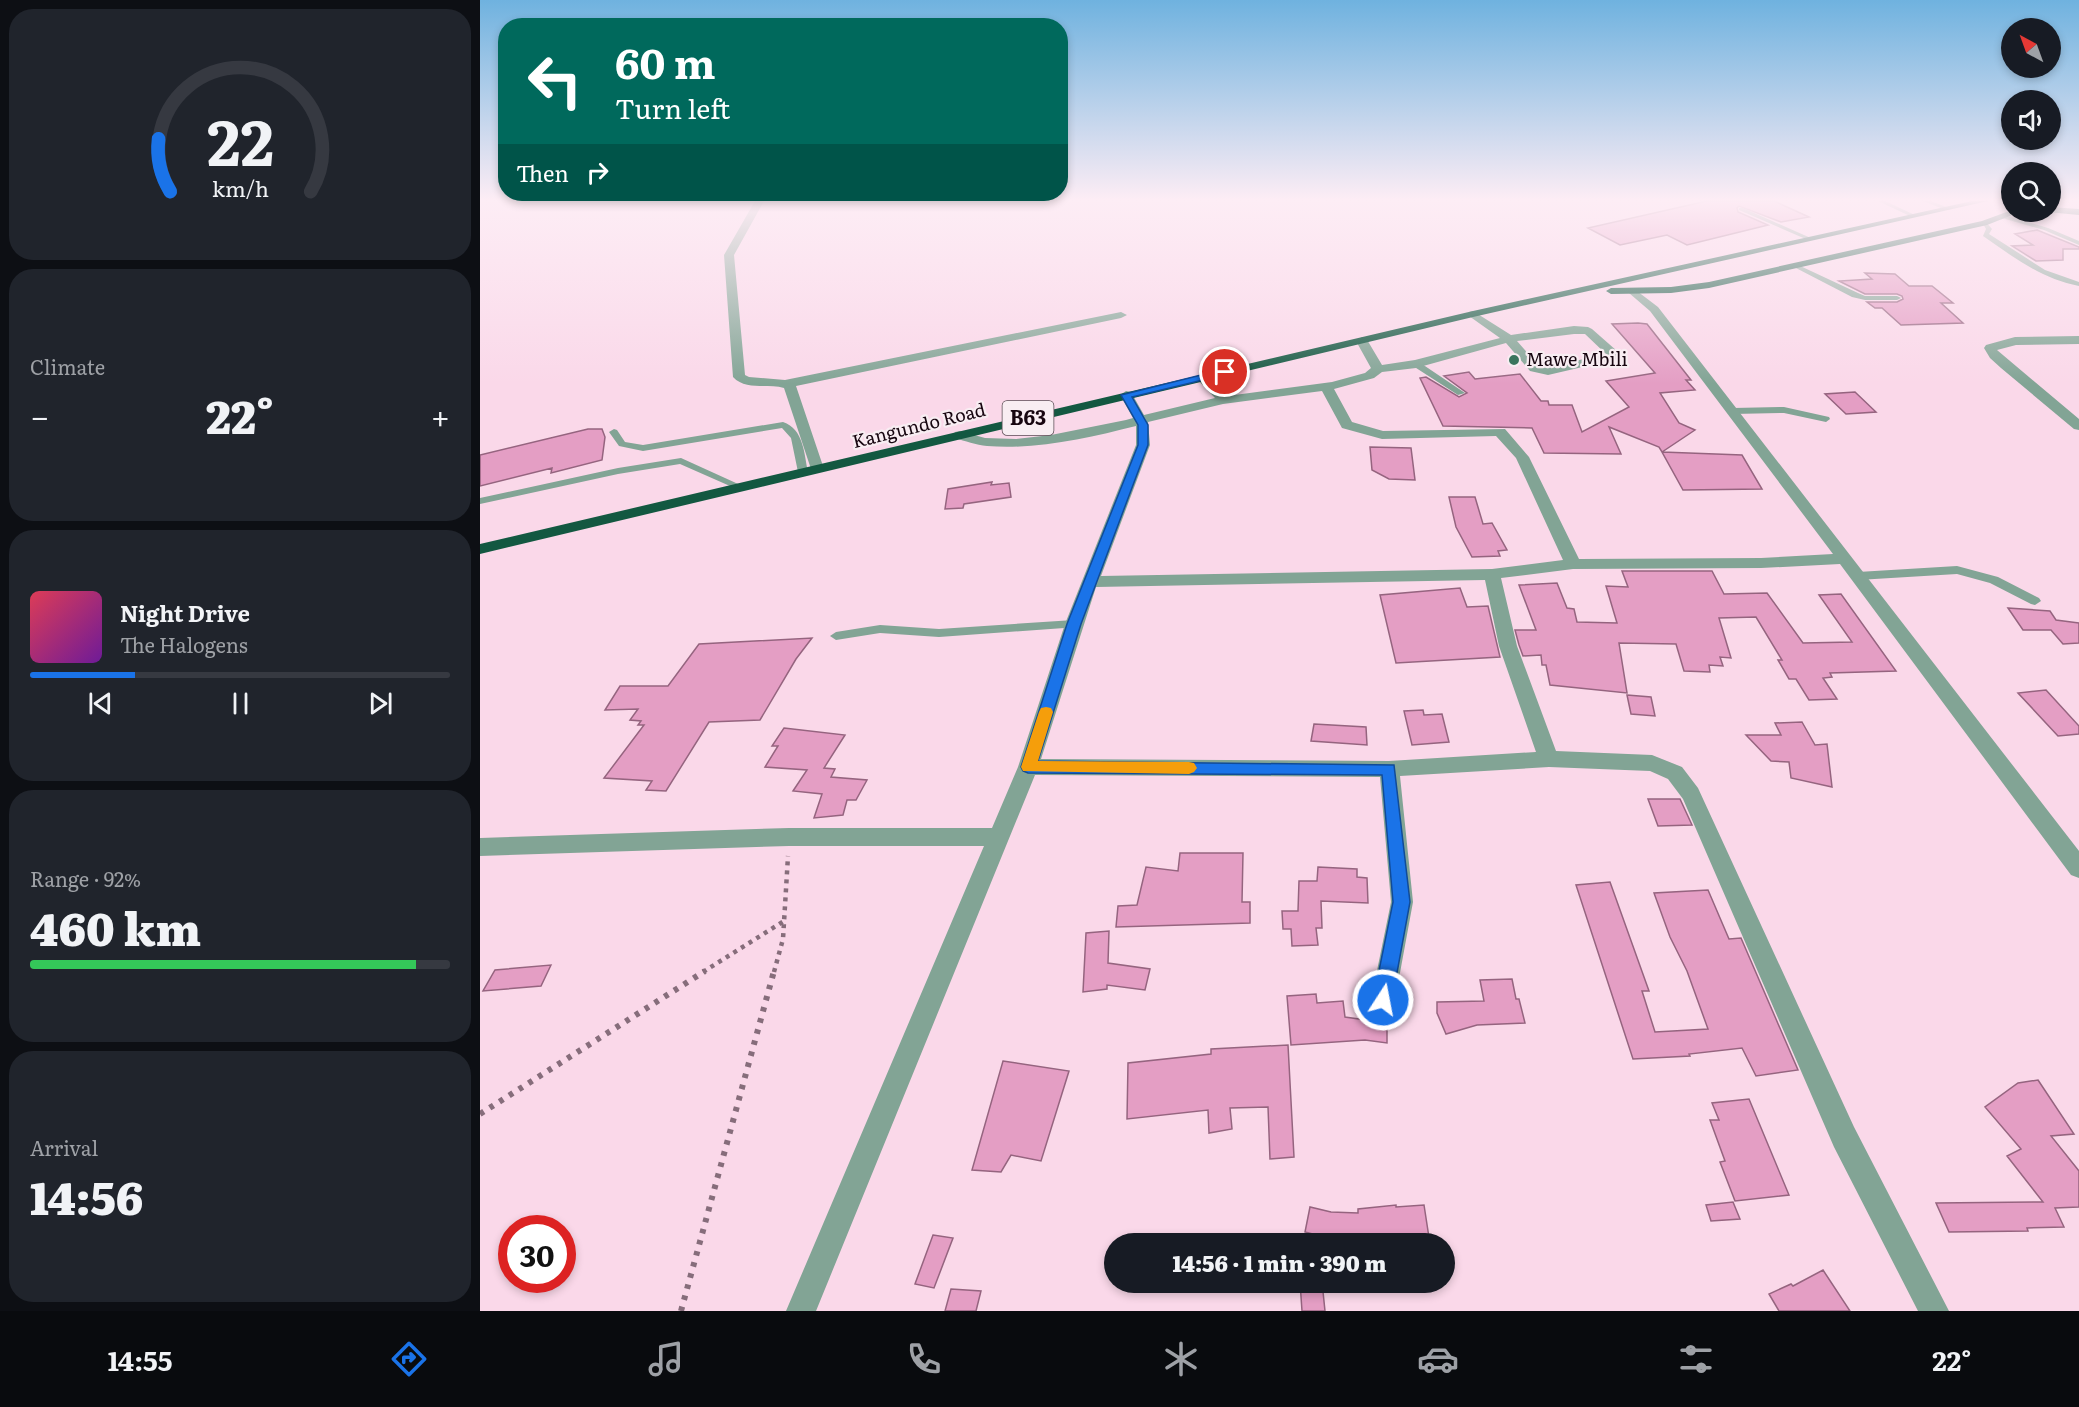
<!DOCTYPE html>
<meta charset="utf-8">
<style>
body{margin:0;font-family:Literata,serif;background:#20242c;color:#f1f3f6;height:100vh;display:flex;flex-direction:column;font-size:22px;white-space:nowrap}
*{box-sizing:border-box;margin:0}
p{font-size:20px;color:#9ea1a6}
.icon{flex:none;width:33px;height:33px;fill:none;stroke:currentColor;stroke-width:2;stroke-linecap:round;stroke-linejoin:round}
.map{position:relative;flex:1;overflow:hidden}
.sheet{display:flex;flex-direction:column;gap:9px;padding:9px;background:#0d0f14;width:480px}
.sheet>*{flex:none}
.banner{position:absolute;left:18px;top:18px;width:570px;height:183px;border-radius:24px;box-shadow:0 3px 9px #0003;background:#00695c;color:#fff;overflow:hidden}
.needle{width:39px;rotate:319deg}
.controls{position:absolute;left:1521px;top:18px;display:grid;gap:12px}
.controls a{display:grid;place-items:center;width:60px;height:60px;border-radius:50%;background:#171b24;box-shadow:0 3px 9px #0003;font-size:30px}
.speed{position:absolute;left:18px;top:1215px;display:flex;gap:12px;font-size:30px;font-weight:700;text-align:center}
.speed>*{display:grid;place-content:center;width:78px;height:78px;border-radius:50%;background:#171b24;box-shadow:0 3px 9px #0003;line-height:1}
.speed .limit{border:9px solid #d22;background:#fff;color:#111}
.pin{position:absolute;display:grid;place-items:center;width:51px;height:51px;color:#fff;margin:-26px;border:3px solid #fff;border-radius:50%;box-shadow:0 2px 6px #0007}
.me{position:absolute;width:66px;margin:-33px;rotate:11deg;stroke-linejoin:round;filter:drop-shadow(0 0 4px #0008)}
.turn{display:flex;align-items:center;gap:21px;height:126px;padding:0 18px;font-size:27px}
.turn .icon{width:78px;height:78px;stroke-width:2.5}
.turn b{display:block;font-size:42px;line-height:51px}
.then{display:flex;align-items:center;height:57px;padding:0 18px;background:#0003;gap:12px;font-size:22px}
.big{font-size:45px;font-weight:800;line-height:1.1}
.sheet .card{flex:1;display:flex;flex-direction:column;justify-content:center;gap:9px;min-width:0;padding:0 21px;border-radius:24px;background:#20242c}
.sheet .dial{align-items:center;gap:0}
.dial svg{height:156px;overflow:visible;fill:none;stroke:#363941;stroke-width:7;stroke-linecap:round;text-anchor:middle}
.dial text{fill:#f1f3f6;stroke:none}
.song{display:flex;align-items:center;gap:18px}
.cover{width:72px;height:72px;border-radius:9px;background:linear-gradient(135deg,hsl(350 70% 55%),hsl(280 70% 35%))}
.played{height:6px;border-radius:3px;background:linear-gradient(90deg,#1a73e8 25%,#363941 25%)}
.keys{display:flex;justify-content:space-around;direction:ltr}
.heat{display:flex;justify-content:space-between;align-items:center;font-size:33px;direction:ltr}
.charge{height:9px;border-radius:4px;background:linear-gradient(90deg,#34c759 92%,#363941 0)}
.trip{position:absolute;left:624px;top:1233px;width:351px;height:60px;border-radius:30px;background:#171b24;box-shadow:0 3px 9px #0003;font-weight:800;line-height:60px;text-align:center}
.tabs{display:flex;height:96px;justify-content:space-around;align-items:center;background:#090b0e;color:#9ea1a6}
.tabs .icon{width:42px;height:42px}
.tabs .selected{color:#1a73e8}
.tabs b{font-size:27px;color:#f1f3f6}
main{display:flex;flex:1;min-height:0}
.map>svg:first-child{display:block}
</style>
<main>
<section class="sheet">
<div class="card dial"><svg viewBox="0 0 100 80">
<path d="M14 69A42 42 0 1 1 86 69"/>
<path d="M14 69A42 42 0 0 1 8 42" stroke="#1a73e8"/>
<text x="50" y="56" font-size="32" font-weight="700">22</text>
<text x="50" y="72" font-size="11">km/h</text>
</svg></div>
<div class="card"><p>Climate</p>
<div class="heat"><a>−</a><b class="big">22°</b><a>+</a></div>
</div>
<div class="card">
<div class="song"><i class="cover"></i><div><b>Night Drive</b><p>The Halogens</p></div></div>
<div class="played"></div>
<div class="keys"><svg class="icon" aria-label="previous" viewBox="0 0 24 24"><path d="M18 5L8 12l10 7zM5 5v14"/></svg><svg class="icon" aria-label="pause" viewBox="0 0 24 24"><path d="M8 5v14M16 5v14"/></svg><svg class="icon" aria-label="next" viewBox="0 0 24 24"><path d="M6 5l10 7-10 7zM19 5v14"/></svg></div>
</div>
<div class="card"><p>Range · 92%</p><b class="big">460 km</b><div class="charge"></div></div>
<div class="card"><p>Arrival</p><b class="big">14:56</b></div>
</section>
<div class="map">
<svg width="1599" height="1311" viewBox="0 0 1599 1311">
<rect width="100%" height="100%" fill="#fad8e9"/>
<path fill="#e49ec4" stroke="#95647f" stroke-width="1.5" d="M1227 201H1294L1329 217 1301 222 1259 206 1257 208 1258 212 1288 225 1207 245 1187 235 1140 245 1108 228Z
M1557 230 1599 247V249H1583V260L1556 261 1532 246 1553 245 1535 234Z
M1385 273 1415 274 1429 286H1452L1473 303H1461L1483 323 1421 325 1402 308H1395L1387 302H1417L1423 299 1422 296 1417 294H1385L1359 281 1392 279Z
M1158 323 1167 324 1211 380H1206L1215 390 1180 393 1199 423 1215 430 1182 452 1179 447 1129 427 1141 454 1064 453 1052 428 963 426 940 378 946 377 979 397 987 393 964 376 989 372 995 379 1040 374 1061 401H1068L1069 405H1092L1102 432 1149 407 1126 381 1175 373 1132 324Z
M1375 392 1396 412 1366 414 1345 394Z
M108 429H122L125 437 122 460 71 473 72 468 0 486V455Z
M890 447 931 448 935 480 909 479 892 470Z
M1182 452 1262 455 1282 489 1203 490Z
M512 482 511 485 529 483 531 497 484 504 483 508 465 509 468 489Z
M969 497H995L1003 524 1012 523 1027 550 1018 551 1020 556 992 557 976 527Z
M1142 571H1232L1244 594 1287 593 1323 643 1372 642 1339 595 1361 594 1416 671 1350 673 1352 677 1343 678 1357 699 1329 700 1316 679H1309L1298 660H1302L1276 617 1239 618 1251 658 1240 657 1243 666 1229 665 1230 672 1204 671 1196 644 1139 643 1147 693 1070 685 1066 665H1062L1061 655 1043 656 1039 645 1035 630H1056L1039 585 1077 583 1087 608 1094 609 1097 622 1137 623 1126 586 1148 587Z
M980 588 987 607 1008 606 1020 657 916 663 900 595Z
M1528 608 1570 611 1576 620 1599 623V643L1583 644 1571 630H1543Z
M332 638 316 659 280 720 229 722 186 791 166 790 172 781 124 778 164 725H158L161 721 150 720 158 709 125 710 140 686H188L219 644Z
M1566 690 1599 726V734L1578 736 1538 693Z
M1147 695 1171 697 1175 716 1151 714Z
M943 710 944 715 962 714 969 742 932 745 924 711Z
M1322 722 1335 745 1347 744 1352 787 1311 778 1309 762 1291 761 1266 735H1301L1295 723Z
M834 724 886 727 887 745 831 741Z
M304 728 365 735 344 768 355 769 351 777 387 780 376 800H367L363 815 334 818 342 794 313 791 327 770 285 767 298 746H292Z
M1168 799H1200L1212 825 1178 826Z
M700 853H763L762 902H770V923L636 927 638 906 657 905 666 867 698 871Z
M838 867 877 869V877L887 878 888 903 841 901 842 928H836L838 945 812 946 811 929H803L802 911H818L819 881H837Z
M1130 882 1169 991H1162L1175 1032 1228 1029 1207 971 1190 937 1174 893 1228 890 1249 939 1261 938 1318 1070 1276 1076 1262 1048 1209 1054 1210 1056 1153 1059 1096 885Z
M629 931 628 963 670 969 665 990 627 985V989L603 992 606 933Z
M71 965 61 986 3 991 15 970Z
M1032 979 1036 999H1039L1045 1023 997 1025 966 1034 957 1013V1002L1004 1001 1000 980Z
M836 994 837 1003 863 1001 865 1017 907 1023V1043L885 1040 811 1045 807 996Z
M808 1045 814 1157 790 1159 788 1107 750 1108 752 1129 729 1133 728 1110 647 1119 648 1063 731 1054V1049Z
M523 1061 589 1071 561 1161 531 1155 521 1172 492 1170Z
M1558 1080 1594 1134 1571 1136 1599 1171V1207L1575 1208 1584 1227 1547 1228 1548 1231 1469 1232 1456 1203 1563 1202 1527 1156 1541 1149 1505 1107 1538 1083Z
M1269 1099 1309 1195 1255 1201 1240 1162 1245 1161 1230 1120H1239L1232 1103Z
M1253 1202 1260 1219 1231 1221 1226 1205Z
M916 1205V1207L944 1205 950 1244H929V1241L860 1244V1241L825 1232 830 1207 851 1212 878 1213V1209Z
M453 1235 473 1238 454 1288 435 1284Z
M1343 1270 1370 1311H1299L1289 1294 1311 1284 1313 1286Z
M820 1282H842L845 1311H822Z
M471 1289 501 1291 496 1311H465Z"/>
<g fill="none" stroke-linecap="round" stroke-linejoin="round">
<path stroke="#866d7b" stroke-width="4.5" stroke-dasharray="4 5" stroke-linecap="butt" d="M223 972 304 921
M294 972 303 939 308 856"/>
<path stroke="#866d7b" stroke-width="6" stroke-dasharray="4.5 7" stroke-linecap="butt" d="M0 1114 225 971
M201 1311 294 971"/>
<path fill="#82a495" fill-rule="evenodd" d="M1398 201H1405L1437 216 1432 217Z
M1443 201H1451L1471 209 1466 210Z
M1259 208H1263L1333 239 1328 240 1259 210Z
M1524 215 1568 228 1599 241V245L1564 230 1522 218V216Z
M1502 222H1506L1512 229 1509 234 1565 270 1599 282V286C1562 279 1533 257 1503 236L1506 229Z
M1316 264 1378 293 1385 296H1417L1421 298 1417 300H1385L1372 297 1314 267V265Z
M933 362H939L985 393 978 395 933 366Z
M1304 407 1349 417 1350 419 1346 422 1304 413 1253 414 1249 411 1253 408Z
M303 422C324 429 324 454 328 472L326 474H320L318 472 311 438 302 428 163 451 139 446 129 432 134 429 137 430 145 442 163 445Z
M201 458 267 488 265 490H259L200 464 138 474 0 504V498L138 468Z
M1477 566 1518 577 1559 598 1561 601 1555 605 1551 604 1510 583 1477 574 1378 580 1373 576 1378 572Z
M594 620 598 621 600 624 598 627 459 637 400 633 356 640 350 636 356 632 400 625 459 629Z"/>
<path fill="#82a495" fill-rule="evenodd" d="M275 201H284L254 255 265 375 269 377 305 380 641 312 647 315 641 318 316 386 344 469 337 473 332 472 304 388C288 383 266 391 253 377L244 255Z
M1153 288 1178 307 1599 851V878L1591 875 1360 564 1281 568 1093 569 1021 578 1037 646 1076 751 1172 755 1202 767 1218 788 1374 1127 1469 1311H1438L1354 1147 1203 799 1188 779 1170 771 1069 767 920 776 933 902 915 1000 912 1009 903 1012 894 1009 891 1000 911 902 900 777 555 775 336 1311H306L504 846H309L0 856V838L309 828H512L538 767 585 624 656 445V426C608 438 557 450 507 446 496 445 485 441 475 438L473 435 475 432 480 431 505 438 536 439 571 435 646 420 653 418 640 395 646 391 651 392 664 415 735 398 716 378 722 374 726 375 747 396 852 382 885 373 891 368 876 341 882 337 886 338 902 365 935 360 1020 338 989 316V312L993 311 1031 335 1094 326 1108 327 1112 329 1137 351 1139 356 1137 359 1068 375 1050 371 1026 343 936 368 902 372 894 378 854 389 872 422 903 431 1025 429 1049 457 1099 559 1281 558 1353 554 1170 311 1149 293V289ZM1094 334H1105L1126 354 1068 367 1058 365 1037 341ZM842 391 862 428 902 439 1016 436 1036 458 1083 560 1012 569 621 576 670 445 668 422 743 404ZM1005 580 1019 646 1056 752 909 761 561 759 616 587Z
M1599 336V344L1536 345 1517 350 1599 419V430L1594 429 1521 368 1510 358 1504 348 1506 345 1535 337Z"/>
<path fill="#135841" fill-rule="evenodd" d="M1492 201H1508L993 317 0 554V544L993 311Z
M1570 207 1599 209V215L1567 212H1570Z
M1532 210 1540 212 1507 225 1229 288 1191 293 1131 294 1126 291 1131 288 1191 287 1229 282 1502 221Z"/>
</g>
<linearGradient id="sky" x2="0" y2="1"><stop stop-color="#6fb2df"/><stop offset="0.52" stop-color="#fdedf5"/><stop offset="1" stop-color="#fdedf5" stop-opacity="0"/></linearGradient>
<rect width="1599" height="384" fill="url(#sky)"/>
<path fill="#1a73e8" stroke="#114b97" stroke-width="1.5" d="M745 369 748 370V374L652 397 668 425V445L601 624 558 761 914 765 930 902 912 1000 909 1006 903 1009 896 1006 893 1000 913 902 902 775 548 773 543 771 541 767 587 624 658 445V425L641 395Z"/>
<path fill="#f59e0b" d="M566 707 571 708 573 712 558 761 709 762 714 763 717 768 714 772 709 774 543 771 541 767 559 712 561 708Z"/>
<circle fill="#3a745d" stroke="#f8edf2" stroke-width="2" cx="1034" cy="360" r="6"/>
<g text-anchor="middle" stroke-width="4.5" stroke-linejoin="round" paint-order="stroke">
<g font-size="18" fill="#170610" stroke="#f8edf2" text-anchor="start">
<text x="1046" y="366">Mawe Mbili</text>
</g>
<g font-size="18" fill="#170610" stroke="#f8edf2">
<text transform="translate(439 426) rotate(-14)" y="6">Kangundo Road</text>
</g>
<rect fill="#f8edf2" stroke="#5a4b54" stroke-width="1.5" x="522.5" y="401" width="51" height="34" rx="4.5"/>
<g font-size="20" font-weight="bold" fill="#170610">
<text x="548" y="425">B63</text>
</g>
</g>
</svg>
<div class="controls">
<a><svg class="needle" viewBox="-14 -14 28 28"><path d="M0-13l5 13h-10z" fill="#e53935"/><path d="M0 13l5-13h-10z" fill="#9ea1a6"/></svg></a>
<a><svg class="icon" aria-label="sound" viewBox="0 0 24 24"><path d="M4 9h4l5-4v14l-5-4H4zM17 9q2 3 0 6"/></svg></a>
<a><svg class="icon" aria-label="search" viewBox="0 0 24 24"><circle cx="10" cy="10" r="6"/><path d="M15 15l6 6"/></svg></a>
</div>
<div class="speed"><div class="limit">30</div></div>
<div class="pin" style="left:745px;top:372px;background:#d93025"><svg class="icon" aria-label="arrive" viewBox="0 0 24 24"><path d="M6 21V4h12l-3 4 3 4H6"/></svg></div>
<svg class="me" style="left:903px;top:1000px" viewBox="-20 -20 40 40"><circle r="17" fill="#1a73e8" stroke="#fff" stroke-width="3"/><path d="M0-11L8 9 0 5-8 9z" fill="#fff"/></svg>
<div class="trip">14:56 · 1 min · 390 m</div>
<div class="banner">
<div class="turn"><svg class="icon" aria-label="left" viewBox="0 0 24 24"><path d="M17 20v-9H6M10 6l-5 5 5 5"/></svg><div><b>60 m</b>Turn left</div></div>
<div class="then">Then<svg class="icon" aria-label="right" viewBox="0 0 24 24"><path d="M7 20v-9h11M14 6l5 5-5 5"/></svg></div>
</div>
</div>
</main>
<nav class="tabs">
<b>14:55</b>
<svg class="icon selected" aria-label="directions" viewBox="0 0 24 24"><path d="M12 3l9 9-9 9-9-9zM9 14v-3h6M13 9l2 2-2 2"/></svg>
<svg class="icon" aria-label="music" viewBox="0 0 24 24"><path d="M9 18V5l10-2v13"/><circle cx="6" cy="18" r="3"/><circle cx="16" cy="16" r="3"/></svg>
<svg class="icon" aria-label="phone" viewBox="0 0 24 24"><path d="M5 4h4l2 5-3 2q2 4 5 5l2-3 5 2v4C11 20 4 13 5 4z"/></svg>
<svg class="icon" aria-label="climate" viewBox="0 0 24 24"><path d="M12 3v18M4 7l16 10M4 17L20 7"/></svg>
<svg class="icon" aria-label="car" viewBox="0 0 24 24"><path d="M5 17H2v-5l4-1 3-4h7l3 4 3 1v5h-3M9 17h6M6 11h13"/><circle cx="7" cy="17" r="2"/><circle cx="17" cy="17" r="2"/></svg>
<svg class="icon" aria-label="filters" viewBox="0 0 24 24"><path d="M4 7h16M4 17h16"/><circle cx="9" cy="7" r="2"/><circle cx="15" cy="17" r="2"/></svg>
<b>22°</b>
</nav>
